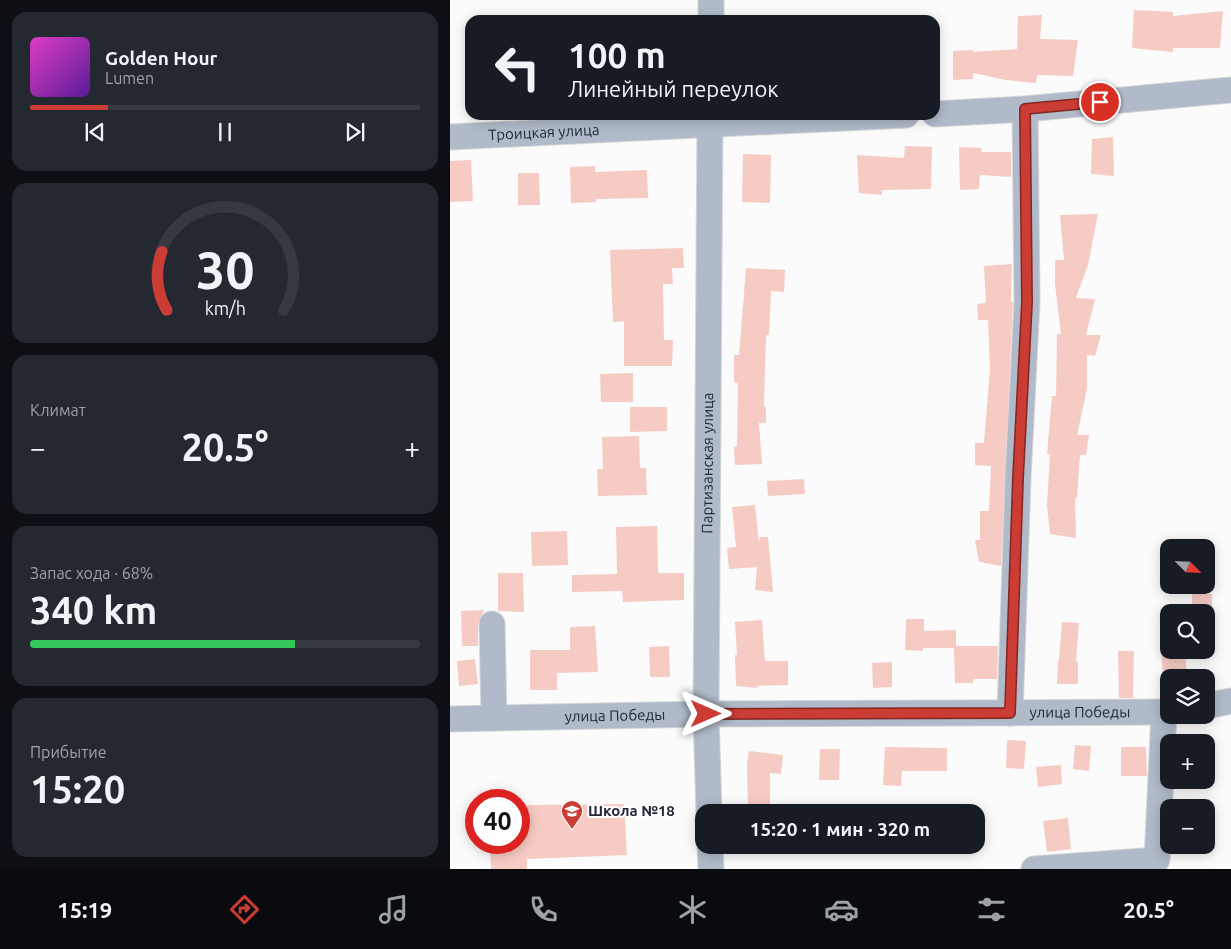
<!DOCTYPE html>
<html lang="ru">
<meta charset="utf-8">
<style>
body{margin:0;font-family:Ubuntu,sans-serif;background:#242831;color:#f1f3f6;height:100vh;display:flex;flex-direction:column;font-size:19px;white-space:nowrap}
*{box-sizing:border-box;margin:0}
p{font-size:16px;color:#9ea1a6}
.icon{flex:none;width:28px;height:28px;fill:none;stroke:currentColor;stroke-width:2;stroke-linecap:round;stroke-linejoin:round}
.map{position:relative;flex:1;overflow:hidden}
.sheet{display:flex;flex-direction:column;gap:12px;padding:12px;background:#0d0f14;width:450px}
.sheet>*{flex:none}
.banner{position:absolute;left:15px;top:15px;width:475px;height:105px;border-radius:15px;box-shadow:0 2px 12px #0003;background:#171b24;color:#f1f3f6;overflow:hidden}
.needle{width:32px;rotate:114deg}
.controls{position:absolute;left:710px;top:539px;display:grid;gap:10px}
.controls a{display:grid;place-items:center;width:55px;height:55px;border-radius:10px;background:#171b24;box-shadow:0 2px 12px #0003;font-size:25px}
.speed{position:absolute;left:15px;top:789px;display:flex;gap:10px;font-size:25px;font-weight:700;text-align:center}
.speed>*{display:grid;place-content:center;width:65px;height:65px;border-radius:50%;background:#171b24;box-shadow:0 2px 12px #0003;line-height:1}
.speed .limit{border:8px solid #d22;background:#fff;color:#111}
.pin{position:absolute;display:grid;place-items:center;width:42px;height:42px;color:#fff;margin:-21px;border:2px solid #fff;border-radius:50%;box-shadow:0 1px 5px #0007}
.me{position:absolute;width:55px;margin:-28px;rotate:90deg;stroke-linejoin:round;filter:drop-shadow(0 0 4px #0008)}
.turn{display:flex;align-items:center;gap:18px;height:105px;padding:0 20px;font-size:22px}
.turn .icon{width:65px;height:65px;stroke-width:2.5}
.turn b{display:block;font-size:35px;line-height:42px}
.big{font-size:38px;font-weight:700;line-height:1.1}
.sheet .card{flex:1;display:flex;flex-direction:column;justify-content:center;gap:8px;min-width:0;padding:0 18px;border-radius:15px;background:#242831}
.sheet .dial{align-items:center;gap:0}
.dial svg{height:130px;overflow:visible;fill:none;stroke:#363941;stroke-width:7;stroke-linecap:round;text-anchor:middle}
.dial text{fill:#f1f3f6;stroke:none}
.song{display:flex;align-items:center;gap:15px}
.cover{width:60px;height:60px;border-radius:8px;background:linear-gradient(135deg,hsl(310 70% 55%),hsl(270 70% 35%))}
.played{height:5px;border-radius:2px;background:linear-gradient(90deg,#ca3c34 20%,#363941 20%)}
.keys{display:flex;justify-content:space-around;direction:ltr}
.heat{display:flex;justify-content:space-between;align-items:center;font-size:28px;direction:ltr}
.charge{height:8px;border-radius:4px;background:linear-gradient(90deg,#34c759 68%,#363941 0)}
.trip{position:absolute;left:245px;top:804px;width:290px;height:50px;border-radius:15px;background:#171b24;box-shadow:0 2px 12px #0003;font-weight:700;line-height:50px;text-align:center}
.tabs{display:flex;height:80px;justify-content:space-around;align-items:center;background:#090b0e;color:#9ea1a6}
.tabs .icon{width:35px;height:35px}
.tabs .active{color:#ca3c34}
.tabs b{font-size:22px;color:#f1f3f6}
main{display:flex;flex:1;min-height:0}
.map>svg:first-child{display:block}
</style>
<main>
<section class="sheet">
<div class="card">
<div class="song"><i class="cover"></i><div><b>Golden Hour</b><p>Lumen</p></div></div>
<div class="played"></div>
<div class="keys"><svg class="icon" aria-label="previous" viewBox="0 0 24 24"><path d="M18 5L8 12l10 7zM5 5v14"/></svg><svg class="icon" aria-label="pause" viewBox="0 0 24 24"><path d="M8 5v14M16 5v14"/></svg><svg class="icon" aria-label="next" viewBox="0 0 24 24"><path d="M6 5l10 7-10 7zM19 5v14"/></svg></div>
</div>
<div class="card dial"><svg viewBox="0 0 100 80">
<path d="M14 69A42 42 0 1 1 86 69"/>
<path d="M14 69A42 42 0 0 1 11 33" stroke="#ca3c34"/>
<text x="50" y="56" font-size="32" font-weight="700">30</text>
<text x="50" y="72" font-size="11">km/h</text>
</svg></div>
<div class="card"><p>Климат</p>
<div class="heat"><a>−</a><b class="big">20.5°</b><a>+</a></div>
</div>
<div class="card"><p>Запас хода · 68%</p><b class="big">340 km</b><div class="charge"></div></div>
<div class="card"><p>Прибытие</p><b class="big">15:20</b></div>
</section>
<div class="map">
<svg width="781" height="869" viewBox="0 0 781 869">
<rect width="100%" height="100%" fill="#fbfbfb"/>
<path fill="#f6cbc4" d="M684 10 723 12V16L773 11 770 48H723V52L682 48Z
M592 15 590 39 628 40 623 76 587 75 586 83 556 80 523 73V79L503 80V51L523 50V52L567 49 568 16Z
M663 137 664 176 641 174 642 139Z
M455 146 482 147 481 189 432 190V195L409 193 407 155 454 158Z
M509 147 532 148 531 152H561V177L530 175 529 189 510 190Z
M293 154 321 155 320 203 292 202Z
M21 160 23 201 0 202V161Z
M145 166V172L197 170 198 198 146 199V202L121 203 120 167Z
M68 173H89L90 205H68Z
M648 214 638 265 626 298 645 299 636 335H651L645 356 637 355V389L627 435H639L636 455H630L627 498H625L626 538 600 534 597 505 600 454H597L602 396H606L607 334H611L605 284V260H614L610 215Z
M233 248 234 268H222L223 284H213L214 340H223L222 366H174V321L163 322 160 250Z
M562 264 561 302H563L551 566 529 562 525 540H530V511H539L541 466 525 465V443H534L540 368 538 320H528L527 304 536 303 534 266Z
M296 268 335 270 334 292 321 291 319 335H316L314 407H316V423H309L312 464 285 465 284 447 287 446 288 383 284 382V355H289Z
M183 373V402H151L150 374Z
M180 407H217V431L180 432Z
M189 436 190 468H196L197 495 148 496 147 469H153L152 437Z
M354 479 355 494 318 496 317 481Z
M305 505 309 543 310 537H318L323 592 305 590 307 567 279 569 277 548 286 547 282 507Z
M207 526 208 573H234V600L173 602 172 591 122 592V575L167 574 166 527Z
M117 531 118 565 82 566 81 532Z
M48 573H73L74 612 48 611Z
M742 594H762V612H742Z
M34 610 28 624V646H12L11 611Z
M456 619H474V631L506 630V646H548L547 679H523V683H505L504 648H473V651L455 650Z
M312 620 315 661H338V685L307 686V688L286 686 285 655H287L285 622Z
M612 622 629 623 626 661H628V684H607L608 660H609Z
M145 626 148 672 107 673V690H80V650H120V627Z
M219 646 220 677H200L199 647Z
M711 650H735L737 678H713Z
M668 651H684L683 698H669Z
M25 659 28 684 9 686 7 661Z
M442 662V687L423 688 422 663Z
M557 740 576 741 574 769 556 768Z
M625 745 641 746 639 771 623 769Z
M435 747 497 748V771H452L451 786 433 785Z
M671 747H696L697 776H671Z
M370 749H390L389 780H369Z
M299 751 333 755 331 774 320 773V811H298L297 764Z
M611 765 612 784 588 787 586 767Z
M174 804 177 855 77 859V869H41L40 842H69V817H77V805Z
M618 818 621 849 597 852 593 821Z"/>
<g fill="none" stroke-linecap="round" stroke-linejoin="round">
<g stroke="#d4d5d7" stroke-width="27">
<g id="minor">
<path d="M261 20V0"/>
<path d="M485 114 575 109 781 90"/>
<path id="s1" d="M0 137 456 115"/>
<path d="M42 624 44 718"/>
<path d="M756 706 781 701"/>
<path d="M560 713 568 478 577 302 575 109"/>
<path id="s2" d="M0 719 256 714 719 712"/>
<path id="s3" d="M259 812 256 714 260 115"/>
<path d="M260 845 261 869"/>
<path d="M584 869 707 860 714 713"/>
</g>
</g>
<use href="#minor" stroke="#b0bac8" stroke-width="25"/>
</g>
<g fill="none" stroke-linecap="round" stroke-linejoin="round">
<g stroke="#832722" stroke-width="12">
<path id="route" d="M256 714 560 713 568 478 577 302 575 109 650 102"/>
</g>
<use href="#route" stroke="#ca3c34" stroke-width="9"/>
</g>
<defs>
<g id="school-pin" transform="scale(1.125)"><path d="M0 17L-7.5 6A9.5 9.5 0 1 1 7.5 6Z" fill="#ca3c34" stroke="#fff"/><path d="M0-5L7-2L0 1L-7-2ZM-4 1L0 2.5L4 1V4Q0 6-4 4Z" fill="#fff"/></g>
</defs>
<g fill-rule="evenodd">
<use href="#school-pin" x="122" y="811"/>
</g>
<g text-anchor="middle" stroke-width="4" stroke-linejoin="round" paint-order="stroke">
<g font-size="15" fill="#202935" stroke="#fff">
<text dy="5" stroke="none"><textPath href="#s1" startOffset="94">Троицкая улица</textPath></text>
<text dy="5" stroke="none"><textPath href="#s3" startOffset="349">Партизанская улица</textPath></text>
<text dy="5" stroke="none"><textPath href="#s2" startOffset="630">улица Победы</textPath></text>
<text dy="5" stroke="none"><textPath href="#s2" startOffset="165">улица Победы</textPath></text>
</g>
<g font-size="15" font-weight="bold" fill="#202935" stroke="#fff" text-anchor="start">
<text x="138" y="816">Школа №18</text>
</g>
</g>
</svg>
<div class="controls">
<a><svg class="needle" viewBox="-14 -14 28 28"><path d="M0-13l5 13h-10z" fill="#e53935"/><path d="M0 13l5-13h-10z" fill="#9ea1a6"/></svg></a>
<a><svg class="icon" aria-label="search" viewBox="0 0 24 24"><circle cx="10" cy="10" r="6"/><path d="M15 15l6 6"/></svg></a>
<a><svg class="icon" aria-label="layers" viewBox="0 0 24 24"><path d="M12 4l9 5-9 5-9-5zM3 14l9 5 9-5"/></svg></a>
<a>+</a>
<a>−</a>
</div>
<div class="speed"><div class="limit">40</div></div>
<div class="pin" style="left:650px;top:102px;background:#d93025"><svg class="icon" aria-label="arrive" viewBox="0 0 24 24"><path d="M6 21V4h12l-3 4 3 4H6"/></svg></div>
<svg class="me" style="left:256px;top:714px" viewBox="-20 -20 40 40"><path d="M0-17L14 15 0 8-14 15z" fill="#ca3c34" stroke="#fff" stroke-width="4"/></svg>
<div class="trip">15:20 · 1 мин · 320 m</div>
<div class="banner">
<div class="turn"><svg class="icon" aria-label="left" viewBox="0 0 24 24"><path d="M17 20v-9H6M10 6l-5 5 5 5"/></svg><div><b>100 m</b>Линейный переулок</div></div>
</div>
</div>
</main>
<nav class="tabs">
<b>15:19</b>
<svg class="icon active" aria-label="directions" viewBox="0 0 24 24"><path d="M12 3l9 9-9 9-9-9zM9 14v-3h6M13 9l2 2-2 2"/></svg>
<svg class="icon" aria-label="music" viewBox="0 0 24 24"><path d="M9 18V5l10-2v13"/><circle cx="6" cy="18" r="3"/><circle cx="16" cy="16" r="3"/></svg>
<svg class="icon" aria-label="phone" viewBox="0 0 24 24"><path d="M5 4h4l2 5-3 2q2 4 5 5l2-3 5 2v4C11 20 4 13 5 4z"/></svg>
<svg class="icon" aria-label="climate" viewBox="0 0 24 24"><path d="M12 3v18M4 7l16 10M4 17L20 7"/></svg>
<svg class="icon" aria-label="car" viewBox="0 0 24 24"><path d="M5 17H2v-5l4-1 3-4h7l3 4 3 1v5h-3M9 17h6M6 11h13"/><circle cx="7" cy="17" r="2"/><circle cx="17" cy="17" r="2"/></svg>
<svg class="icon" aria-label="filters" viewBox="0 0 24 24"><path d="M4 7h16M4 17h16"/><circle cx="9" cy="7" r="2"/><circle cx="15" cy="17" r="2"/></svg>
<b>20.5°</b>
</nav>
